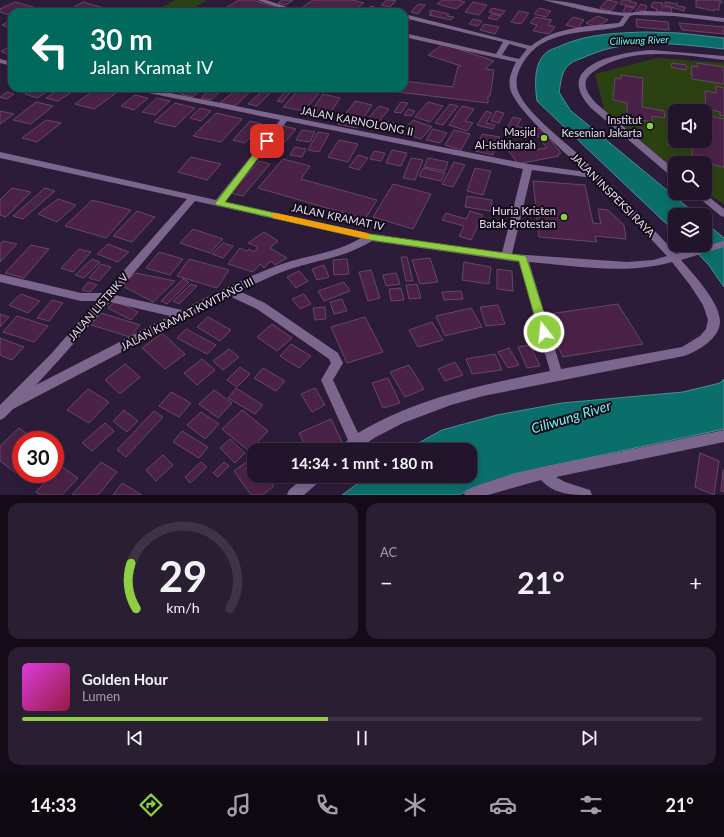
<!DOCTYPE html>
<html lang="id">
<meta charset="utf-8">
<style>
body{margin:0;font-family:Lato,sans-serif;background:#2a1e33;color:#f1f3f6;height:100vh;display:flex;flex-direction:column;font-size:15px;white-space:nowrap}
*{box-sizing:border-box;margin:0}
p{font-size:13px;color:#a29fa9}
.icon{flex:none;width:22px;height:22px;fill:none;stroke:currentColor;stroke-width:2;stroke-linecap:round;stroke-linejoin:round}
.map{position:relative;height:495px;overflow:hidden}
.details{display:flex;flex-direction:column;gap:8px;padding:8px;background:#130c18;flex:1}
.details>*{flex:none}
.hud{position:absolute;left:8px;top:8px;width:400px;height:84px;border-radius:12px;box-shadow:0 2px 6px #0003,0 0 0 1px #3f3447;background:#00695c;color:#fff;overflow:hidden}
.tools{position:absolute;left:668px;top:104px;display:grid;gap:8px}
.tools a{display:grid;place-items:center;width:44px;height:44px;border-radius:8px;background:#22152b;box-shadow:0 2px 6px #0003,0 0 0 1px #3f3447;font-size:20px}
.speed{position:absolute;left:12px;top:431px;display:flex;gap:8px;font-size:20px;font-weight:700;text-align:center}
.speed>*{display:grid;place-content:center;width:52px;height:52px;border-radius:50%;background:#22152b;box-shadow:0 2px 6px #0003,0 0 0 1px #3f3447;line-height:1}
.speed .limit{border:6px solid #d22;background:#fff;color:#111}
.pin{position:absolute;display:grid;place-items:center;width:34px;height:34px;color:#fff;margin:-17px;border-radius:8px;box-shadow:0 2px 6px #0006}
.me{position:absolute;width:44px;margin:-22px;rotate:344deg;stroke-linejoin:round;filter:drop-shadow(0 0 3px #0008)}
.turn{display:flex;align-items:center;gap:14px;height:84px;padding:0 16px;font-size:18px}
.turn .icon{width:52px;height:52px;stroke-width:2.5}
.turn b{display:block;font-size:28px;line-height:34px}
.big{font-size:30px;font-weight:700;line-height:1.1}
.details .widget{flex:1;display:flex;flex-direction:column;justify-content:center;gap:6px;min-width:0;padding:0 14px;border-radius:12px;background:#2a1e33}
.details .dial{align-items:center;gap:0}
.dial svg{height:104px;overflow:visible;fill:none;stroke:#3f3447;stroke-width:7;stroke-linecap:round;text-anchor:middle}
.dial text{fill:#f1f3f6;stroke:none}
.song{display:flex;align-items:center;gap:12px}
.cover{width:48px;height:48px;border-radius:6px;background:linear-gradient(135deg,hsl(300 70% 55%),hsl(340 70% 35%))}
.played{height:4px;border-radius:2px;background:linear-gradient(90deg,#8fcd42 45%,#3f3447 45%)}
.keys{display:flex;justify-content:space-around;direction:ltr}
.heat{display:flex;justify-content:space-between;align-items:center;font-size:22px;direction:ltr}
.details .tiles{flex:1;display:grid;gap:8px;grid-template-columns:1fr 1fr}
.widget:last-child{grid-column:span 2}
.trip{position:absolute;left:247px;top:443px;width:230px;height:40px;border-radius:12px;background:#22152b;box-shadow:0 2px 6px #0003,0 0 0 1px #3f3447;font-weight:700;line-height:40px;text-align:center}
.tabs{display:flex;height:64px;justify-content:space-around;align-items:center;background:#0e0811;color:#a29fa9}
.tabs .icon{width:28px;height:28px}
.tabs .current{color:#8fcd42}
.tabs b{font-size:18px;color:#f1f3f6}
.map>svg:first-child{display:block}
</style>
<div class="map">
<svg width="724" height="495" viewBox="0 0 724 495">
<rect width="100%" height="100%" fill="#2d1c39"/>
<path fill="#2c4111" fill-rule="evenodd" d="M175 0H207L187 12H153Z
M657 58 724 63V204L705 192V163H675V170L604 109 595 74ZM675 111H705V141H675Z"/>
<path fill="#0a6e6a" stroke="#4c8f92" d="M645 32 679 33 724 38V49C677 44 631 37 587 56 582 59 574 60 570 64 561 70 561 83 559 92L570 110 697 215H675V232L537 101C535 86 533 63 547 52 550 50 555 48 558 47 586 34 615 33 645 32Z
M705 222 724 238V287L708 264 689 245H705Z
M724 379V429L513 474 458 495H342L368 476H470V450H406L442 430 497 415 562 403 683 392 720 383Z"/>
<path fill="#4b2247" stroke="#664862" d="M239 0H251L284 9 279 12H219Z
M282 0H293L286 5 278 3Z
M313 0H352L364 3 352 12H321L303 7Z
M387 0H391L396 1 390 7 381 5Z
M442 0H458L465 2 456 9 437 4Z
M607 0 618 2 611 11 600 8Z
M622 0H631L630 2 637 3 635 7 628 6 620 4Z
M696 0H714L722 1V3H719V10L714 9V11L696 7Z
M15 2 51 12H12V16L0 12V9Z
M83 2 108 9 102 12H86L72 8Z
M473 2 487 5 479 15 465 12Z
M653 2 663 3 662 6 672 8 671 14 656 11 657 9 651 7Z
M665 2 678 4 677 6 685 7 684 11 665 5Z
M418 4 425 5 418 14 411 12Z
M641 4 647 6 645 11 641 10 640 13 635 12Z
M626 6 634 8 629 13 623 12Z
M492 8 505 11 502 15 489 12Z
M539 8 551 11 546 17 534 14Z
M431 10 449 14 447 16 454 17 451 20 429 15 432 13 429 12Z
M519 11 529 13 521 24 511 22Z
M492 14 501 16 497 20 488 18Z
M598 16 608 20 596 27 586 23Z
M535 17 552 20 548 25 555 27 549 34 533 31 537 25 530 23Z
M573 17 584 20 578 28 566 25Z
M473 19 482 21 478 26 469 24Z
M636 19 668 22 669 30 637 27Z
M12 20V29L2 25Z
M679 23 724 27V34L682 30Z
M484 24 499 27 495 34 480 30Z
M443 44 494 61 485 69 494 70 490 96H488V103L365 88H404V81L453 87 458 66H461L428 55Z
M12 46V52L7 54 1 51Z
M672 63 686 65V70L671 67Z
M697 63 724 67V84L692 79 691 66 698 67Z
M621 75 643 78 642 107 664 111 665 118 652 116V122L627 117V103L613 100 615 78 621 79Z
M716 86 724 88V116L720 115V112L706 109 705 91 716 93Z
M35 88H53L37 98 25 94Z
M61 88H78L58 101 46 98Z
M97 88 116 93 94 109 75 104Z
M149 88H173L168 93Z
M176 88H186L180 93 172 91Z
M189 88H204L192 97 181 94Z
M211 88 222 90 211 100 201 98Z
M288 88H294L282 102 277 101Z
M300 88 320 92 304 111 283 107Z
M241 89 251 91 235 106 220 103 232 93Z
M262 91 270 93 257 106 248 104Z
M7 92 14 94 7 99 0 97Z
M323 94 340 98 329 115 311 112Z
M135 95 148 98 134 110 121 106Z
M157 98 170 101 155 115 142 112Z
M355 101 372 105 357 128 338 124Z
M36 102 53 106 31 124 13 120Z
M401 102 408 103 401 113 394 112Z
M428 102 443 106 430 122 415 117Z
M175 103 195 108 175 127 154 122Z
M450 104 458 106 443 125 435 123Z
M379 106 389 109 377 124 366 121Z
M462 106 474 109 465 121 473 123 467 131 449 125Z
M200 108 211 111 201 121 190 118Z
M408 109 415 111 411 116 404 115Z
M0 111 14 114 0 124Z
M486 111 492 113 486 123 495 125 493 129 477 125Z
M496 111 504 113 499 123 491 121Z
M216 113 242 119 221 142 193 136Z
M705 115 724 119V167L692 161V149L668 145V122L675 123V141H705Z
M513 117 521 119 517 126 528 129 524 137 513 134 512 137 503 135Z
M46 120 61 123 37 142 22 138Z
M413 120 432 127 421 139 401 133Z
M250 121 262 124 245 143 233 140Z
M386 121 401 125 394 133 378 129Z
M284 126 296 129 284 143 272 140Z
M541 128 561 153 558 154 559 156 518 164 508 150 532 146 534 150 547 148 532 129Z
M433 129 447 133 440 143 426 140Z
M302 130 315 132 310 142 296 140Z
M454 130 470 134 461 150 445 145Z
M318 132 329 134 319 152 308 150Z
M482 134 500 137 493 155 475 151Z
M339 140 358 144 348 162 328 157Z
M295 147 306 149 302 157 290 155Z
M392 150 407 153 401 166 386 163Z
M374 151 385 153 381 161 370 159Z
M358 155 368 158 359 170 349 167Z
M191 157 221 164 207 180 178 172Z
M411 158 423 160 415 180 403 178Z
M428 158 448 162 445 171 424 167Z
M283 159 310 166 301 179 377 200 365 219 258 188Z
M259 161 270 164 243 196 231 193Z
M454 162 465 165 453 187 442 184Z
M423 168 445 173 441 181 419 176Z
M475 168 491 171 483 195 467 191Z
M533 181 585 185 593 223 601 224 598 209 608 210 624 225 626 239 595 236 597 242 539 237Z
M393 184 431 194 413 229 373 217Z
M12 188 31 192 6 217 0 215V200Z
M45 188 55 191 23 219 13 216Z
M467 196 492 200 491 211 465 207Z
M58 199 76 205 57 222 38 214Z
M92 200 131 210 106 238 65 226Z
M137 211 155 217 132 242 113 236Z
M470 211 483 215 471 240 459 236 464 226 442 220 446 213 466 219Z
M193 229 223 239 210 253 180 243Z
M264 232 278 241 270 248 287 258 275 265 271 261 264 268 260 264 253 272 228 264 240 248 247 251 249 249 254 252 258 247 248 243Z
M3 241 17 244 0 262V244Z
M223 243 233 246 223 258 212 254Z
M108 244 129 252 118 262 97 254Z
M31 245 49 249 24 278 5 273Z
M79 249 91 252 73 272 61 268Z
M159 252 183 259 170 275 146 268Z
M401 257H407L413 281H406Z
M430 258 438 282 420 284 412 260Z
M92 259 100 262 84 278 75 275Z
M189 259 229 270 217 288 177 276Z
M347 259 349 274 334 275 333 260Z
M464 262 491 267 489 284 462 280Z
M101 264 111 267 99 281 89 278Z
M324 265 329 277 317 280 312 269Z
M497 269 512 271 513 291 497 289Z
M371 270 380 298 368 301 359 272Z
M299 271 308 281 296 288 287 277Z
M136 273 175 281 153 302 121 285Z
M396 273 400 284 386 286 383 275Z
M183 279 189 282 167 304 161 301Z
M88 282 97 285 90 292 82 290Z
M344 282 350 291 324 301 318 291Z
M191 284 197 286 179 304 173 301Z
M417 284 421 298 409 299 406 285Z
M401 288 404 300 391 301 389 289Z
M461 291 463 299 444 300 442 292Z
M21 294 40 301 28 313 9 305Z
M304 294 311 304 300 309 292 299Z
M342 299 347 311 334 314 330 302Z
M52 300 63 303 49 321 37 318Z
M116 301 138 312 131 320 108 308Z
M618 304 643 344 563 357 542 315Z
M498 305 505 324 486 326 480 307Z
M325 307 326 319 315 320 313 308Z
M471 308 482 327 445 336 436 316Z
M101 313 140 325 130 337 91 325Z
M0 314 9 317 0 327Z
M17 316 48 326 34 342 3 332Z
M208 317 231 330 220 341 197 327Z
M365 317 383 352 347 363 331 327Z
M432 322 443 340 418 347 409 330Z
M272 324 292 338 277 351 257 337Z
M186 329 216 345 207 354 177 338Z
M162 333 185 354 165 369 142 348Z
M0 338 24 347 12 360 0 355Z
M291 344 311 356 299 368 280 356Z
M530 345 540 366 527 368 518 347Z
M509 348 519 365 508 368 498 352Z
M229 349 239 357 223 370 213 361Z
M495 354 502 370 472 374 466 359Z
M202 359 215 370 197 385 184 373Z
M455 362 463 375 445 381 438 369Z
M125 364 140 377 120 394 105 380Z
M409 365 424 389 405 397 390 372Z
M240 367 250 374 237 387 227 380Z
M263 368 285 381 276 391 254 378Z
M388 378 400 403 383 408 372 383Z
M236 388 263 405 255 414 228 398Z
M315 388 325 405 312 412 301 394Z
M88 389 109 402 89 423 67 410Z
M214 390 232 403 218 418 199 404Z
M171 392 191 403 179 417 159 406Z
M124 410 138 421 127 432 113 421Z
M242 410 268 431 249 451 222 429Z
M154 411 163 417 126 457 117 450Z
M201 412 219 424 205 439 187 425Z
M331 419 344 446 334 450H307L299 433Z
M105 423 114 431 92 451 82 443Z
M19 428 35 440H21V474H25L22 477 0 461V446Z
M182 431 208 447 199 458 173 442Z
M230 439 245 453 235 463 220 448Z
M700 453 719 461 714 495 695 487Z
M163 455 173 465 156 481 146 470Z
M252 458 254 460V476H266L274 486 262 495H251L234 471Z
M101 462 117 472 98 495H72Z
M201 462 207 467 190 483 185 477Z
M224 462 229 466 218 477 213 473Z
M61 466 78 478 62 495H40L36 492 53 474H55V472Z
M723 470H724V492L721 491Z
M122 483 142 495H113Z"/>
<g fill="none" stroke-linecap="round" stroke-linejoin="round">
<path fill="#7c668d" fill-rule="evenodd" d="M257 0H266L302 12H293Z
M543 0C571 0 598 11 625 13 632 13 640 11 647 11 673 12 698 15 724 18V22L674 16 634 15 630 16 623 26C595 33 564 29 538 46 526 55 512 75 518 91 525 111 561 139 578 154 612 187 645 219 676 254L724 241V247L681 260C694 275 718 300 720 320 721 338 698 351 684 356L483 396 451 405 403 423 376 437 356 450H339L341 446 348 440 321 380 331 363 329 359 257 309 229 296 13 409 4 418 0 420V405L51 354 97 301H81L0 282V274L81 293H104L187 199 0 158V152L216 200 280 120 134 90 130 88H145L528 164 586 172C569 156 514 109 510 88 508 79 512 70 516 62L404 37V33L496 54 503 42 404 18V14L531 46C554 27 590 26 619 23L624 16 590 12ZM509 44 527 49 519 59 502 55ZM287 121 523 169 502 253 370 234 225 202ZM532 170 593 178 667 256 653 260 627 262 512 254ZM195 201 361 238C336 253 309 255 282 264 247 276 214 294 182 310L115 295ZM372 241 519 262 550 371C485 384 416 398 358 433L333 380 343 363 338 353 265 303 239 291C255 284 271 276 287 270 317 260 344 258 372 241ZM529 262C576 266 626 275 672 262L690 285 703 305 708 320 706 329 700 336 682 347 561 369ZM110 302 170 316 36 385 59 360Z
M371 6 391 11 392 12 372 10 370 12H363Z
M652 50 724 56V60C682 55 630 45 593 72 579 82 587 94 597 104L675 170V178L672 177 591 108C550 64 622 52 652 50Z
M0 59 12 62V66L0 63Z
M693 193H704L724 209V217L721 216Z
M724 430V442L556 477 565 482 590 490 592 495C572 495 555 495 541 480L488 495H464L466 490C516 470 567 462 619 452 654 445 689 437 724 430Z
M305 476H322L320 481 304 495H287L289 490Z"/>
</g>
<path fill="#8fcd42" stroke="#5d852b" d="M265 139H267L271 141 225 202 370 234 526 256 550 332 548 335 544 336 541 335 539 332 519 261 370 240 217 205 215 203 217 201Z"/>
<path fill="#f59e0b" d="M276 213 367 233 371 236 367 239 273 218 272 216 273 214Z"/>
<g fill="#8fcd42" stroke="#110a17" stroke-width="1.5">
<circle cx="650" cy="126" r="4"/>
<circle cx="544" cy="138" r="4"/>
<circle cx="564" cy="217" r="4"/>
</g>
<g text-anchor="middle" stroke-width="4" stroke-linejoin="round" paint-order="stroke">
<g font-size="10" font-style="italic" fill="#78f4ed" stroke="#110a17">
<text transform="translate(639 40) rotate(-2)" y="4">Ciliwung River</text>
</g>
<g font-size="11" fill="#e6dbef" stroke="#110a17" text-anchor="end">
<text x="642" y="124">Institut<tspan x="642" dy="13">Kesenian Jakarta</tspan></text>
<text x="536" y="136">Masjid<tspan x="536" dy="13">Al-Istikharah</tspan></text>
<text x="556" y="215">Huria Kristen<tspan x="556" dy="13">Batak Protestan</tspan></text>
</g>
<g font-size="11" fill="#e6dbef" stroke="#110a17">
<text transform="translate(357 121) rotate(11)" y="4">JALAN KARNOLONG II</text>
<text transform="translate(613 195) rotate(45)" y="4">JALAN INSPEKSI RAYA</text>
<text transform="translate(338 217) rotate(12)" y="4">JALAN KRAMAT IV</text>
<text transform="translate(98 307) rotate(-49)" y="4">JALAN LISTRIK V</text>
<text transform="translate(187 314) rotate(-27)" y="4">JALAN KRAMAT KWITANG III</text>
</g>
<g font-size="14" font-style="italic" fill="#78f4ed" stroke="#110a17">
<text transform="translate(571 417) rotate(-17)" y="5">Ciliwung River</text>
</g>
</g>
</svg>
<div class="tools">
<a><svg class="icon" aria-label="sound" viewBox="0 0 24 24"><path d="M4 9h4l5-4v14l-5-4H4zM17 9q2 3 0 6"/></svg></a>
<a><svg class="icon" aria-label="search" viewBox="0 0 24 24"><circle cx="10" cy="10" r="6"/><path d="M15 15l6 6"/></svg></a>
<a><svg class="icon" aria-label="layers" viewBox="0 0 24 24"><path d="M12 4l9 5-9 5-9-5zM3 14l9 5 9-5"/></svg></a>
</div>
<div class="speed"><div class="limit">30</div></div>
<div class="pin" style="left:267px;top:141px;background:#d93025"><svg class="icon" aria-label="arrive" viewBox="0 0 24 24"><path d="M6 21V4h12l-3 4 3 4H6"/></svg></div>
<svg class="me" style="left:544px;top:332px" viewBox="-20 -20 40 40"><circle r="17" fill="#8fcd42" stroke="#fff" stroke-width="3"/><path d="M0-11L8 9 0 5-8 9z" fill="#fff"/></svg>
<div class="trip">14:34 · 1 mnt · 180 m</div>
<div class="hud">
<div class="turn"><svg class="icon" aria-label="left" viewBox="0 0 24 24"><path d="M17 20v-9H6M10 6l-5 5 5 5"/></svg><div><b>30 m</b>Jalan Kramat IV</div></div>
</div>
</div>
<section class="details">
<div class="tiles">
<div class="widget dial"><svg viewBox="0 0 100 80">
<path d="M14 69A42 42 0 1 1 86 69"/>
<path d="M14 69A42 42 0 0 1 10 34" stroke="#8fcd42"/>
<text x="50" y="56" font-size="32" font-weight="700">29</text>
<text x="50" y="72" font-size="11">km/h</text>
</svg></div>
<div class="widget"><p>AC</p>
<div class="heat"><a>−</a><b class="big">21°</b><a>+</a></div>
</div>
<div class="widget">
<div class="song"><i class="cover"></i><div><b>Golden Hour</b><p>Lumen</p></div></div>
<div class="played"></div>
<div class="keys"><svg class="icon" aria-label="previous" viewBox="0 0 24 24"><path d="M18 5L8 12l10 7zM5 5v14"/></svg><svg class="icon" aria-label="pause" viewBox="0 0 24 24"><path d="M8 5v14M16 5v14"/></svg><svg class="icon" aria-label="next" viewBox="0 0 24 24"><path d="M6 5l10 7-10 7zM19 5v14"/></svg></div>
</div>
</div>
</section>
<nav class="tabs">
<b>14:33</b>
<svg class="icon current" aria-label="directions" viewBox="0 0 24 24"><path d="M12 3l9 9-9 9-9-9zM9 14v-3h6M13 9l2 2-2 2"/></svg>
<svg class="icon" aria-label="music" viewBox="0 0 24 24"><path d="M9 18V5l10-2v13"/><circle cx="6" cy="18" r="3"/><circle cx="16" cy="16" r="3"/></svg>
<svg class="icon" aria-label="phone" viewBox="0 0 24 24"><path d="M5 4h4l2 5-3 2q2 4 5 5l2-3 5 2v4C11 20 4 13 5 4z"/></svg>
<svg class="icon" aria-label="climate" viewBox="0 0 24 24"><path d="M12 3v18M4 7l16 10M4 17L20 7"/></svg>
<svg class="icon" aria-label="car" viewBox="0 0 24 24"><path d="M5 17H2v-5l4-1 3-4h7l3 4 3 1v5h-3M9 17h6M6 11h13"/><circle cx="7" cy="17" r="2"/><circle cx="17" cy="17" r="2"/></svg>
<svg class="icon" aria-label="filters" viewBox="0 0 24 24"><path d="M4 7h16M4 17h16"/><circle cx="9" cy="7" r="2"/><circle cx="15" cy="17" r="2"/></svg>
<b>21°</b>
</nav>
